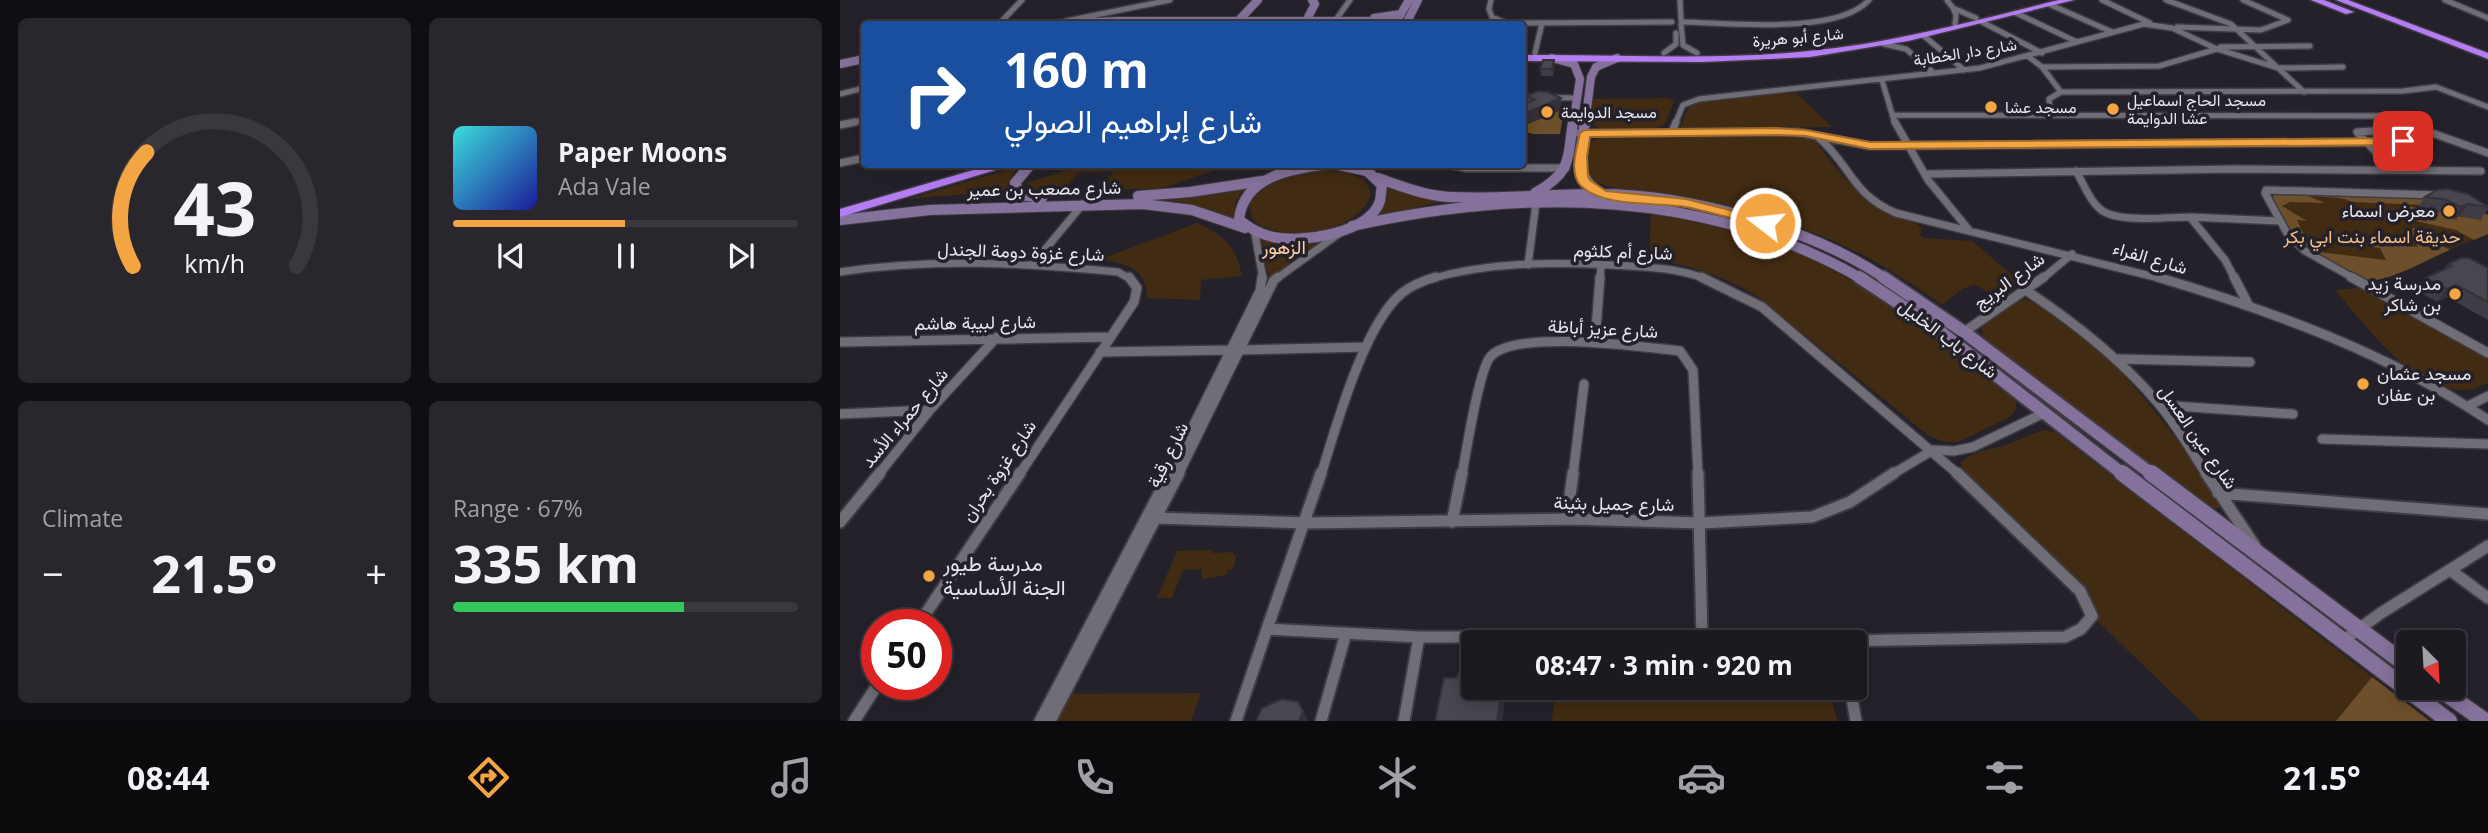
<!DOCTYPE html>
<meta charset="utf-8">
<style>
body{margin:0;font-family:"Open Sans",Vazirmatn,sans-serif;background:#29262d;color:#f1f3f6;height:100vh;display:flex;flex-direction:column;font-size:26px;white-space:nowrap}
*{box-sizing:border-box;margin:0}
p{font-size:23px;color:#a0a0a5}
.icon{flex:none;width:38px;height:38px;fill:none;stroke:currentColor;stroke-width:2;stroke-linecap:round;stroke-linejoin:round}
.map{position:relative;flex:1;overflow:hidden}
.side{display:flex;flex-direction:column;gap:18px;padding:18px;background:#0f0e12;width:840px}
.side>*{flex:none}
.guide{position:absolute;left:21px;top:21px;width:665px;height:147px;border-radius:7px;box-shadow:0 4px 18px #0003,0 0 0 2px #3a383e;background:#1a4fa0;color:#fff;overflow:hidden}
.needle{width:46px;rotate:156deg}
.buttons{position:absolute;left:1556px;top:630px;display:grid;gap:14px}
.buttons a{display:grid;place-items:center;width:70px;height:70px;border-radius:7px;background:#1c1920;box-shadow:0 4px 18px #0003,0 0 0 2px #3a383e;font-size:35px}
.speed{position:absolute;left:21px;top:609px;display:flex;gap:14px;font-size:35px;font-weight:700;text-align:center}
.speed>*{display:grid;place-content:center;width:91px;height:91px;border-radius:50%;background:#1c1920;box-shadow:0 4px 18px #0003,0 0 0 2px #3a383e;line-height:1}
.speed .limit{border:10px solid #d22;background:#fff;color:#111}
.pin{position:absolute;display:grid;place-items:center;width:60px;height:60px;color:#fff;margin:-30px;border-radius:14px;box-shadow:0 4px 10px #0006}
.me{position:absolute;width:77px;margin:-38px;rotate:286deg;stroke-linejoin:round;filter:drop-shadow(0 0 5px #0008)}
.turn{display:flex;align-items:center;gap:24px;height:147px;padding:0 28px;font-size:32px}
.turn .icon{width:91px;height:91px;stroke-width:2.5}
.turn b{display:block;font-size:49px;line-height:60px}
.big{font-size:52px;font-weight:700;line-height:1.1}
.side .tile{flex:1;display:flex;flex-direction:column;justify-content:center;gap:10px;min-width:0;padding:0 24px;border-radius:10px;background:#29262d}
.side .dial{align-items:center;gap:0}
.dial svg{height:182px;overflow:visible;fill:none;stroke:#3a383e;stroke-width:7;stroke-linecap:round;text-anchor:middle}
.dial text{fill:#f1f3f6;stroke:none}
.song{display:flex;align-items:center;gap:21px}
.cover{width:84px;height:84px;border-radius:10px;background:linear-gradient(135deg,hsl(180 70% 55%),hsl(240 70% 35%))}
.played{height:7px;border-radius:4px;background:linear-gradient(90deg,#f3a443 50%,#3a383e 50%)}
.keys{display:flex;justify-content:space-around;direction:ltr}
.heat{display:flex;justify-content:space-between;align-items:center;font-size:38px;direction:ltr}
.charge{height:10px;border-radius:5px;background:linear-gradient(90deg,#34c759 67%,#3a383e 0)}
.side .tiles{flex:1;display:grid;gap:18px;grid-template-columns:repeat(2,1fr)}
.trip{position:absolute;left:621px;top:630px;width:406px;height:70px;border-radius:7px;background:#1c1920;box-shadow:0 4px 18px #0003,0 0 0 2px #3a383e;font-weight:700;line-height:70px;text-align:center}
.menu{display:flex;height:112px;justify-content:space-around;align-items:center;background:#0b0a0d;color:#a0a0a5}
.menu .icon{width:49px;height:49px}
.menu .on{color:#f3a443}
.menu b{font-size:32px;color:#f1f3f6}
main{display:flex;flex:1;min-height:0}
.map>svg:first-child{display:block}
</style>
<main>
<section class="side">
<div class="tiles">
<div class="tile dial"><svg viewBox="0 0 100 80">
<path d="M14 69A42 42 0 1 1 86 69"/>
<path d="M14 69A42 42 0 0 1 20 19" stroke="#f3a443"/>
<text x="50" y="56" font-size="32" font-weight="700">43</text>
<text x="50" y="72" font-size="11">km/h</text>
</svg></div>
<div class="tile">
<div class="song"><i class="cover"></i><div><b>Paper Moons</b><p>Ada Vale</p></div></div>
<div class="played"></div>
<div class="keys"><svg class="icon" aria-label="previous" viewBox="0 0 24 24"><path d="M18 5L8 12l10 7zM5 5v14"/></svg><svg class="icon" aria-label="pause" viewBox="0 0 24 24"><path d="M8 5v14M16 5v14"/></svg><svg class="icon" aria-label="next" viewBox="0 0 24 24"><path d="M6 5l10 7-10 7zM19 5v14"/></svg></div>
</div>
<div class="tile"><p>Climate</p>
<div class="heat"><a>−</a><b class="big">21.5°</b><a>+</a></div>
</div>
<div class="tile"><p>Range · 67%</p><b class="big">335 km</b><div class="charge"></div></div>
</div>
</section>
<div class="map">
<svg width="1648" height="721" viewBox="0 0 1648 721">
<rect width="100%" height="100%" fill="#25212a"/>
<path fill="#412b12" d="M956 93 992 127 839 129 851 103 895 96Z
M828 98 834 101 825 124 817 128 761 129 750 122 752 99Z
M836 134 948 136 974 140C1008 183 1023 207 1077 224L1082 229 1080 235 1084 238 1132 241 1179 281V286L1159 298 1135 285 1124 288 1102 305C1021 245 951 219 852 198 818 190 778 195 748 178V145C764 128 813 135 836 134Z
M232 165V164L390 165 319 189H261L274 171 238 173 225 189C212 192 196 192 186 183L227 170Z
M177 167 165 191 68 199Z
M478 170 507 172 525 180 531 194C520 233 441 245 413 220L409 204C424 181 452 174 478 170Z
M412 183C398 195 392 202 396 221L342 202 306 199Z
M547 184 608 200 533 218 547 196Z
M1443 192 1618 201 1648 215V234L1533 280 1521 277 1460 244 1435 194Z
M811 214C853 221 894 229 935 244 1022 276 1094 337 1168 392L1176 400V409L1170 417 1118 442H1105L1089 436 914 294C880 275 847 264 809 259Z
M357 223C384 236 396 245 402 276L361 280 360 300 307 298C307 268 286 264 261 259Z
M421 241 481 243 429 278Z
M1519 288 1639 352 1648 360V383C1642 385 1634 390 1627 390 1572 393 1527 326 1495 290Z
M1185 299C1269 337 1331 434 1387 505L1374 509 1362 505 1143 340 1141 321Z
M1207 430 1216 433 1532 677 1496 721H1361L1252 616 1247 603 1139 494 1120 463C1134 450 1148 450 1166 445 1181 440 1191 433 1207 430Z
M372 550V553L394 552 393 555H397L392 570H388L386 575 362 579V569L343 570 332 598H317L337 551Z
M715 688H989L997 721H712Z
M361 693 351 721H215L229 694Z"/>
<path fill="#6e4f2b" d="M724 109 720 134H693L683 131V121L688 124Z
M1443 192 1461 193 1485 203 1450 202 1442 206 1467 221 1457 220 1468 243 1479 252 1546 260 1540 248 1532 247 1531 243 1578 247 1565 229 1582 228 1575 231 1610 250C1590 258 1554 279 1534 280 1524 280 1511 274 1503 269 1462 247 1453 240 1432 198L1435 194Z
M1467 193 1598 198 1618 201 1648 215V234L1634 240 1616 230 1562 218 1561 205 1600 212 1607 218 1617 219V216L1642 220 1640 216 1611 203 1598 201 1584 205 1511 202C1497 194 1482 200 1467 193Z
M1532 677 1590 721H1496Z"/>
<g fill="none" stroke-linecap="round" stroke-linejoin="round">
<g stroke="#3e3b42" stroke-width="8">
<path id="street-far3" d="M651 0 649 9 652 17 666 23 832 22
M840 0 841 20
M1107 0 1113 8 1136 18
M1262 0 1310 23
M1326 0 1391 24 1438 68 1503 67
M1605 0 1648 18
M1211 5 1272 32
M1113 8 1116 15 1115 24
M1176 13 1237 42
M226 21 330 0
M495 21 510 0
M844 22C890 23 997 35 1029 0
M1142 22 1202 53
M159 24 182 0
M841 24 843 45 857 53
M1337 27 1421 30 1448 20 1403 0
M1083 35 1124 70
M1044 44 1066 49 1094 73
M1380 47 1470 46
M695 53 702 23
M824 53 836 44V33
M1189 57 1202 67 1221 92 1209 99 1211 115
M1202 67 1319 66 1377 49
M1042 80 1055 124
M1221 92 1563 91 1596 87 1648 107
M0 94 24 88
M682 97 735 98
M1052 115 1563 116
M7 124 24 120
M835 124 843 105 859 99 1140 68 1304 24 1332 28 1377 49 1438 68 1464 92"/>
</g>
<g stroke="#3e3b42" stroke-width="10">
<path id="street-far2" d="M1055 122 1088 180 1129 230
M0 125 15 122
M832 132 836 122
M737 133 956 132 1030 146 1582 142
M978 137C1011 165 1011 194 1056 213L1323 279
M0 163 24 158
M607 164 626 168H726
M1553 170 1517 132 1578 128 1648 153
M1236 171C1243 182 1249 200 1259 208 1275 224 1328 217 1350 217L1385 260 1395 279
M1086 174 1396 169 1641 171
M1350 217 1439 221
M415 234 423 279
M193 264 243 204
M688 265 696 203
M0 272C92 258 186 263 278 272L290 279
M436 279 500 233
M590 279C649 262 709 262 771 265 804 267 834 267 866 279
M760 279 761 266
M1202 279 1232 254
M1515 279 1465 251 1448 235 1425 193 1426 190 1598 195"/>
</g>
<g stroke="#3e3b42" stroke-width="12">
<path id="street-far1" d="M861 277 922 307 1119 475
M1317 277C1432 311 1548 353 1648 420
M1394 277 1409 306
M1511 277 1648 353
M1187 291C1235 323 1281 359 1318 403 1337 425 1351 451 1367 475
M1124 332 1204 277
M0 342 271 337
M755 342 760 277
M399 350 526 347
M260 352 392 350
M1278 359 1410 362
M1320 405 1453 414
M1628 406 1648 396
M0 414 90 410
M1482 439 1648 444
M38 475 90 410 157 337
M179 475 294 302 297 288 289 277
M329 475 420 291 422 277
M338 475 434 280 438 277
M481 475C496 427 524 324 562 293 571 286 585 280 596 277
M622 475C626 453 639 368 651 356 678 329 802 347 840 351L853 370 858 475
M733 475 744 384
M1051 475 1093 450 1114 451 1133 447 1204 413"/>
</g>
<g stroke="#3e3b42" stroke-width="15">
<path id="street" d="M858 473 862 637
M1366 473 1415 546
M1378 493 1648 514
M317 518 466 523 733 519 861 523 972 517 1010 502 1054 473
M727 519 733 473
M0 522 40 473
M612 522 622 473
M1610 570 1648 598
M78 625 180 473
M427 629 579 637H862L1000 641 1225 637 1241 629 1252 616 1240 591 1117 473
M427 629 481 473
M1501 642 1541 613 1648 546
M1010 688 1016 721
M14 721 38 684
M200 721 330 473
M210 721 339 473
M396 721 427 629
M481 721 506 633
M564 721 579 637"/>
</g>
<g stroke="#3e3b42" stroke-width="10">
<path id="secondary-far3" d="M534 18 561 14
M398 21 418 0
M466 21 475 4 472 0
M208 24 279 21H528L545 24
M555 24 569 0
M566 24 578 0
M712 58 734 64 740 79 733 124
M0 64 24 59
M745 124 751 77 756 67 777 58"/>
</g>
<g stroke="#3e3b42" stroke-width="12">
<path id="secondary-far2" d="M745 122C741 152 732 177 762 194
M191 164 175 183 181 195 202 198
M490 164C453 168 403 176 399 220 410 228 419 234 433 237 461 243 529 234 540 201 541 196 541 190 542 185L527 171 494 164
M538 178C561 186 585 196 610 197 659 199 709 194 758 194 849 194 971 228 1046 279
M695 193C732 172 727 161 733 122
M298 196 350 192 422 181
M0 220 90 210 303 204 352 210 405 228
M512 226C685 188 865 188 1022 279"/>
</g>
<g stroke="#3e3b42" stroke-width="16">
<path id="secondary-far1" d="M1019 277 1093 326 1284 475
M1043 277 1124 332 1313 475"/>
</g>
<g stroke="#3e3b42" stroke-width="19">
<path id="secondary" d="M1282 473 1609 721
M1311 473 1568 666
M1598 688 1645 721"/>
</g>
<g stroke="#3e3b42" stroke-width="3">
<path id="highway" d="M1219 0H1234L1068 41 970 57 862 62 682 61V55C778 54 874 61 969 51 1054 43 1137 20 1219 0Z
M1471 0H1484L1514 12 1506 14Z
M1496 0H1508L1648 53V59Z
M154 164H175L0 217V209Z"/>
</g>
<use href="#street-far3" stroke="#716d77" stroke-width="5"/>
<use href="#street-far2" stroke="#716d77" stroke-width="7"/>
<use href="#street-far1" stroke="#716d77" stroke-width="9"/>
<use href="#street" stroke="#716d77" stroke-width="11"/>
<use href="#secondary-far3" stroke="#85729c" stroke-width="8"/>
<use href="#secondary-far2" stroke="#85729c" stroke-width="10"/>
<use href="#secondary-far1" stroke="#85729c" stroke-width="12"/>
<use href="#secondary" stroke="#85729c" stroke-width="16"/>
<use href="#highway" fill="#b57cf4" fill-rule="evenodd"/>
</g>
<path fill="#403c45" d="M715 67 713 76H701L700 69Z
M687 96 722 109 687 124 682 121V105L688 103Z
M1597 190 1648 207V209L1640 220 1620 216 1612 219 1600 212 1577 209 1585 197Z
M1608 264 1648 268V320L1607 297 1597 302 1576 290 1585 278 1604 269Z"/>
<path fill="#343138" d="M714 60 715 67 713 76 712 69Z
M721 98 722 109 687 124 686 113Z
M1628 204 1620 216 1612 219 1620 207Z
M1616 285 1607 297 1597 302 1606 289Z
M662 688H667L662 721H657Z
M463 711 468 721H459Z"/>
<path fill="#4a4650" stroke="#343138" stroke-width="2" d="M703 60H714L712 69H700Z
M698 91 708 92 721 98 686 113 682 111V105L695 100 687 96Z
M1607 189 1628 194 1648 207 1628 204 1620 207 1608 200 1585 197 1597 190Z
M1621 258H1629L1648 268V302L1616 285 1606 289 1585 278 1612 266 1608 264Z
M618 673H634V688H662L657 721H595L604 678H617Z
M442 699 458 702 463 711 459 721H416L422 708Z"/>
<path fill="#f3a443" stroke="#9e6b2c" stroke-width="2" d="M936 128 966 130 1030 142 1563 138 1569 141 1563 145 1030 149 966 136 936 135 750 137 747 157 748 176 750 180 766 191 846 199 930 220V226L925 227C899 221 872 212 846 207 816 202 764 208 741 186 728 173 737 148 740 133L745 130Z"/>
<g fill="#f3a443" stroke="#25212a" stroke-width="2.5">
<circle cx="1151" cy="107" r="7"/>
<circle cx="1273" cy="109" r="7"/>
<circle cx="707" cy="112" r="7"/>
<circle cx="1609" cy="211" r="7"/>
<circle cx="1615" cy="294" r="7"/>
<circle cx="1523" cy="384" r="7"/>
<circle cx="89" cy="576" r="7"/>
</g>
<g text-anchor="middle" stroke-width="7" stroke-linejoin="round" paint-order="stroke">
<g font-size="16" fill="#e8e6ec" stroke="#25212a">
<text transform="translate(958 37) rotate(-5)" y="6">شارع أبو هريرة</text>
<text transform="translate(1125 52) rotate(-9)" y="6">شارع دار الخطابة</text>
</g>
<g font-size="16" fill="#e8e6ec" stroke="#25212a" text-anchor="start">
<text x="1287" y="106">مسجد الحاج اسماعيل<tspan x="1287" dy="18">عشا الدوايمة</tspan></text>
<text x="1165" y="113">مسجد عشا</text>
<text x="721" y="118">مسجد الدوايمة</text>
</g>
<g font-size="18" fill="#e8e6ec" stroke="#25212a">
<text transform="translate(204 189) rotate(-1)" y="6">شارع مصعب بن عمير</text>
<text transform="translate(181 252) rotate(2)" y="6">شارع غزوة دومة الجندل</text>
<text transform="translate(783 252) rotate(2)" y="6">شارع أم كلثوم</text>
<text transform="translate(1310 258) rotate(16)" y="6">شارع الفراء</text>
<text transform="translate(1169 281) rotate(-36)" y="6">شارع البريج</text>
<text transform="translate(135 323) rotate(-1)" y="6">شارع لبيبة هاشم</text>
<text transform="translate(763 329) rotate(3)" y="6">شارع عزيز أباظة</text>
<text transform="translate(1108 339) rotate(37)" y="6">شارع باب الخليل</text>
<text transform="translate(65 418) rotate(-50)" y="6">شارع حمراء الأسد</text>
<text transform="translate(1358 437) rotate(55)" y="6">شارع عين العسل</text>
<text transform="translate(328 455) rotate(-64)" y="6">شارع رقية</text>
<text transform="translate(159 471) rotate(-56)" y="6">شارع غزوة بحران</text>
<text transform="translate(774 504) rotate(1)" y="6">شارع جميل بثينة</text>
</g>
<g font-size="18" fill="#e8e6ec" stroke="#25212a" text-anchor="end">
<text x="1595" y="217">معرض اسماء</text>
<text x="1601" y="290">مدرسة زيد<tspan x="1601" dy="21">بن شاكر</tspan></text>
<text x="1537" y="380" text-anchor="start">مسجد عثمان<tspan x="1537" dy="21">بن عفان</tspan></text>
</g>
<g font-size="18" fill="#f6c087" stroke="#25212a">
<text x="1532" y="243">حديقة اسماء بنت ابي بكر</text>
</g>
<g font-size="19" fill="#fed0a1" stroke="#25212a">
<text x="444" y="254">الزهور</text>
</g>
<g font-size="21" fill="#e8e6ec" stroke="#25212a" text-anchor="start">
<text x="103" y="571">مدرسة طيور<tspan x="103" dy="24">الجنة الأساسية</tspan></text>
</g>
</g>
</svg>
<div class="buttons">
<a><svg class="needle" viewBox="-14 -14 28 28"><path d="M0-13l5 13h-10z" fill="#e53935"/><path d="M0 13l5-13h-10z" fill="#a0a0a5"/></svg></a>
</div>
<div class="speed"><div class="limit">50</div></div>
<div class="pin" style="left:1563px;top:141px;background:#d93025"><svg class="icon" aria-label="arrive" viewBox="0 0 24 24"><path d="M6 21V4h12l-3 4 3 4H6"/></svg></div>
<svg class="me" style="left:925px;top:223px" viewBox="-20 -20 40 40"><circle r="17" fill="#f3a443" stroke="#fff" stroke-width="3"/><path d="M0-11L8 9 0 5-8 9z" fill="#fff"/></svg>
<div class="trip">08:47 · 3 min · 920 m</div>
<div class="guide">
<div class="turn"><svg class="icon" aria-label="right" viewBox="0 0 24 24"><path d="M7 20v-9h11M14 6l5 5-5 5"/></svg><div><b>160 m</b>شارع إبراهيم الصولي</div></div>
</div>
</div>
</main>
<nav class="menu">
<b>08:44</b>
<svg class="icon on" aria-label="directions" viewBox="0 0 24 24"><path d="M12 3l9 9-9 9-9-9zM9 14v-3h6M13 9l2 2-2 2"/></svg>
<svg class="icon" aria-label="music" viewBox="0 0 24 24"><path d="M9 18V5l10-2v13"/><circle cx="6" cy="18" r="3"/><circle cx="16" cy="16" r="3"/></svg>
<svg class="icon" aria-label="phone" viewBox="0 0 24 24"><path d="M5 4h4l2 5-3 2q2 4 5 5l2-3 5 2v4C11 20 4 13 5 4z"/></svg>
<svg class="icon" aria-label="climate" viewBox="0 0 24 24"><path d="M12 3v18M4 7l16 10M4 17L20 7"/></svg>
<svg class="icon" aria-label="car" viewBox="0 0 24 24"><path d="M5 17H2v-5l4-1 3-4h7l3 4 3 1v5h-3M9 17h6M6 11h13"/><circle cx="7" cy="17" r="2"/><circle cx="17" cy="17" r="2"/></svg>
<svg class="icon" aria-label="filters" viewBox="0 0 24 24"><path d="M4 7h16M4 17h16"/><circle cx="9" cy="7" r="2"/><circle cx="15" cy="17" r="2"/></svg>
<b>21.5°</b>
</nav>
